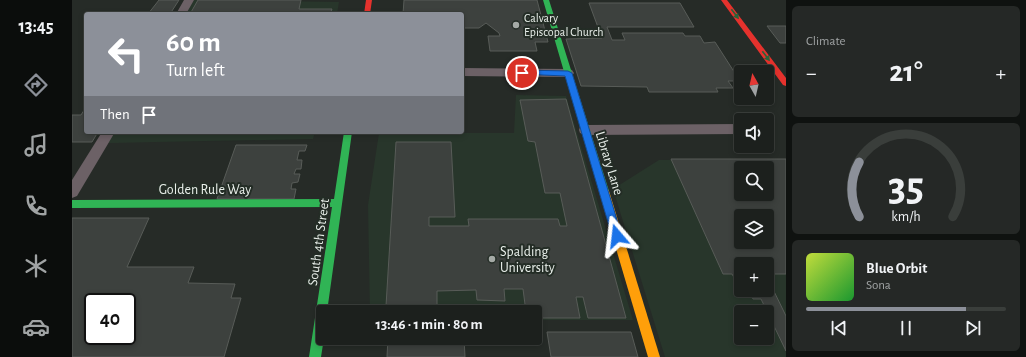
<!DOCTYPE html>
<meta charset="utf-8">
<style>
body{margin:0;font-family:"Alegreya Sans",sans-serif;background:#252826;color:#f1f3f6;height:100vh;display:flex;flex-direction:column;font-size:15px;white-space:nowrap}
*{box-sizing:border-box;margin:0}
p{font-size:13px;color:#a0a3a4}
.icon{flex:none;width:22px;height:22px;fill:none;stroke:currentColor;stroke-width:2;stroke-linecap:round;stroke-linejoin:round}
.map{position:relative;flex:1;overflow:hidden}
.panel{display:flex;flex-direction:column;gap:6px;padding:6px;background:#0f1210;width:240px}
.panel>*{flex:none}
.top-card{position:absolute;left:12px;top:12px;width:380px;height:122px;border-radius:4px;box-shadow:0 2px 6px #0003,0 0 0 1px #3a3e3b;background:#8c9099;color:#fff;overflow:hidden}
.needle{width:26px;rotate:352deg}
.buttons{position:absolute;left:662px;top:65px;display:grid;gap:8px}
.buttons a{display:grid;place-items:center;width:40px;height:40px;border-radius:4px;background:#1c201d;box-shadow:0 2px 6px #0003,0 0 0 1px #3a3e3b;font-size:20px}
.speed{position:absolute;left:12px;top:293px;display:flex;gap:8px;font-size:20px;font-weight:700;text-align:center}
.speed>*{display:grid;place-content:center;width:52px;height:52px;border-radius:50%;background:#1c201d;box-shadow:0 2px 6px #0003,0 0 0 1px #3a3e3b;line-height:1}
.speed .limit{border:2px solid #111;border-radius:6px;background:#fff;color:#111}
.pin{position:absolute;display:grid;place-items:center;width:34px;height:34px;color:#fff;margin:-17px;border:2px solid #fff;border-radius:50%;box-shadow:0 1px 4px #0007}
.me{position:absolute;width:44px;margin:-22px;rotate:343deg;stroke-linejoin:round;filter:drop-shadow(0 0 3px #0008)}
.turn{display:flex;align-items:center;gap:14px;height:84px;padding:0 16px;font-size:18px}
.turn .icon{width:52px;height:52px;stroke-width:2.5}
.turn b{display:block;font-size:28px;line-height:34px}
.then{display:flex;align-items:center;height:38px;padding:0 16px;background:#0003;gap:8px;font-size:15px}
.big{font-size:30px;font-weight:600;line-height:1.1}
.panel .card{flex:1;display:flex;flex-direction:column;justify-content:center;gap:6px;min-width:0;padding:0 14px;border-radius:6px;background:#252826}
.panel .dial{align-items:center;gap:0}
.dial svg{height:104px;overflow:visible;fill:none;stroke:#3a3e3b;stroke-width:7;stroke-linecap:round;text-anchor:middle}
.dial text{fill:#f1f3f6;stroke:none}
.song{display:flex;align-items:center;gap:12px}
.cover{width:48px;height:48px;border-radius:6px;background:linear-gradient(135deg,hsl(70 70% 55%),hsl(130 70% 35%))}
.played{height:4px;border-radius:2px;background:linear-gradient(90deg,#8c9099 80%,#3a3e3b 80%)}
.keys{display:flex;justify-content:space-around;direction:ltr}
.heat{display:flex;justify-content:space-between;align-items:center;font-size:22px;direction:ltr}
.trip{position:absolute;left:244px;top:305px;width:226px;height:40px;border-radius:4px;background:#1c201d;box-shadow:0 2px 6px #0003,0 0 0 1px #3a3e3b;font-weight:600;line-height:40px;text-align:center}
main{display:flex;flex:1;min-height:0}
.menu{display:flex;flex-direction:column;width:72px;justify-content:space-around;align-items:center;background:#0b0d0c;color:#a0a3a4}
.menu .icon{width:28px;height:28px}
.menu .active{color:#8c9099}
.menu b{font-size:18px;color:#f1f3f6}
.map>svg:first-child{display:block}
</style>
<main>
<nav class="menu">
<b>13:45</b>
<svg class="icon active" aria-label="directions" viewBox="0 0 24 24"><path d="M12 3l9 9-9 9-9-9zM9 14v-3h6M13 9l2 2-2 2"/></svg>
<svg class="icon" aria-label="music" viewBox="0 0 24 24"><path d="M9 18V5l10-2v13"/><circle cx="6" cy="18" r="3"/><circle cx="16" cy="16" r="3"/></svg>
<svg class="icon" aria-label="phone" viewBox="0 0 24 24"><path d="M5 4h4l2 5-3 2q2 4 5 5l2-3 5 2v4C11 20 4 13 5 4z"/></svg>
<svg class="icon" aria-label="climate" viewBox="0 0 24 24"><path d="M12 3v18M4 7l16 10M4 17L20 7"/></svg>
<svg class="icon" aria-label="car" viewBox="0 0 24 24"><path d="M5 17H2v-5l4-1 3-4h7l3 4 3 1v5h-3M9 17h6M6 11h13"/><circle cx="7" cy="17" r="2"/><circle cx="17" cy="17" r="2"/></svg>
</nav>
<div class="map">
<svg width="714" height="357" viewBox="0 0 714 357">
<rect width="100%" height="100%" fill="#262b27"/>
<path fill="#28362b" fill-rule="evenodd" d="M122 0 267 2 265 14H113Z
M444 95 494 96 561 320H463V312H298L296 205 307 133H442Z
M42 132H243L241 139 36 143Z
M714 159V357H593L541 189 587 160ZM669 168H695V194H669ZM669 216H695V242H669ZM669 264H695V290H669ZM669 312H695V338H669Z"/>
<path fill="#3d413e" stroke="#585c58" fill-rule="evenodd" d="M87 0H107L98 14H76Z
M126 0H229L227 9H260L258 14H118Z
M332 0H465L476 42H463L465 51H418L416 36H428L427 33 414 23 407 28H390V14H331Z
M517 3H608L622 27H535L540 40H553L550 33H611L613 36H628L632 43 643 42 668 81H656L661 88H644L646 92H577L575 87 509 86 494 39 530 38Z
M695 26H714V43H708Z
M494 99 554 318H516L511 297H504L508 318H463V312H454L451 289H432L433 301 405 300 404 290 365 291V307L314 306 324 142H379L383 217H357V226H397L396 219H486L488 226H495L488 193H473L463 142 456 141 448 100Z
M14 107V132H26L20 142H0V115H9Z
M164 145H235L233 151H227L225 160H230L229 169H224L222 174H228L226 182 220 183 219 189H224L222 199H145Z
M599 159H714V274H695V264H669V290L660 274H651ZM669 168H695V194H669ZM669 216H695V242H669Z
M0 218H77L55 267H122L116 283 163 284 159 298H169L152 357H0ZM21 302H55V336H21Z
M695 277 714 316V351L689 299H681L677 290H695Z
M475 332H559L566 357H479Z
M316 338H392L393 357H315Z"/>
<g fill="none" stroke-linecap="round" stroke-linejoin="round">
<path fill="#6c6166" fill-rule="evenodd" d="M112 0H122L114 14H104Z
M390 68 496 69 500 70 502 73 500 76 496 77 390 76Z
M669 124V134L513 135 508 133 507 130 508 127 513 125Z
M30 132H43L5 196 0 198V180Z"/>
<path fill="#30b455" fill-rule="evenodd" d="M471 0H477L537 191 535 194 532 195 529 194 527 191Z
M272 132H280L255 312H251L252 338 249 357H237L260 207 0 208V200L262 199Z"/>
<path fill="#ff9f0a" fill-rule="evenodd" d="M532 187 535 188 537 191 588 357H576L527 191 529 188Z"/>
<path fill="#e5322d" fill-rule="evenodd" d="M294 0H300L298 14H292Z
M649 0H655L714 78V86L711 85Z"/>
</g>
<defs><path id="oneway-solid" d="M-6-.8H1V-3.2L6.5 0L1 3.2V.8H-6Z"/></defs>
<g fill="#296339">
<use href="#oneway-solid" transform="translate(663 14) rotate(53)"/>
<use href="#oneway-solid" transform="translate(694 56) rotate(53)"/>
</g>
<path fill="#1a73e8" stroke="#114b97" d="M450 70 496 71 500 73 550 236 549 239 545 241 542 239 540 236 493 76 448 74 447 73Z"/>
<g fill="#a5aaa6" stroke="#242d26" stroke-width="1.5">
<circle cx="444" cy="25" r="4"/>
<circle cx="420" cy="259" r="4"/>
</g>
<g text-anchor="middle" stroke-width="4" stroke-linejoin="round" paint-order="stroke">
<g font-size="12" fill="#e9efea" stroke="#242d26" text-anchor="start">
<text x="452" y="22">Calvary<tspan x="452" dy="14">Episcopal Church</tspan></text>
</g>
<g font-size="14" fill="#e9efea" stroke="#242d26">
<text transform="translate(538 163) rotate(73)" y="5">Library Lane</text>
<text x="133" y="194">Golden Rule Way</text>
<text transform="translate(246 242) rotate(-82)" y="5">South 4th Street</text>
</g>
<g font-size="14" fill="#e9efea" stroke="#242d26" text-anchor="start">
<text x="428" y="256">Spalding<tspan x="428" dy="16">University</tspan></text>
</g>
</g>
</svg>
<div class="buttons">
<a><svg class="needle" viewBox="-14 -14 28 28"><path d="M0-13l5 13h-10z" fill="#e53935"/><path d="M0 13l5-13h-10z" fill="#a0a3a4"/></svg></a>
<a><svg class="icon" aria-label="sound" viewBox="0 0 24 24"><path d="M4 9h4l5-4v14l-5-4H4zM17 9q2 3 0 6"/></svg></a>
<a><svg class="icon" aria-label="search" viewBox="0 0 24 24"><circle cx="10" cy="10" r="6"/><path d="M15 15l6 6"/></svg></a>
<a><svg class="icon" aria-label="layers" viewBox="0 0 24 24"><path d="M12 4l9 5-9 5-9-5zM3 14l9 5 9-5"/></svg></a>
<a>+</a>
<a>−</a>
</div>
<div class="speed"><div class="limit">40</div></div>
<div class="pin" style="left:450px;top:73px;background:#d93025"><svg class="icon" aria-label="arrive" viewBox="0 0 24 24"><path d="M6 21V4h12l-3 4 3 4H6"/></svg></div>
<svg class="me" style="left:545px;top:236px" viewBox="-20 -20 40 40"><path d="M0-17L14 15 0 8-14 15z" fill="#1a73e8" stroke="#fff" stroke-width="4"/></svg>
<div class="trip">13:46 · 1 min · 80 m</div>
<div class="top-card">
<div class="turn"><svg class="icon" aria-label="left" viewBox="0 0 24 24"><path d="M17 20v-9H6M10 6l-5 5 5 5"/></svg><div><b>60 m</b>Turn left</div></div>
<div class="then">Then<svg class="icon" aria-label="arrive" viewBox="0 0 24 24"><path d="M6 21V4h12l-3 4 3 4H6"/></svg></div>
</div>
</div>
<section class="panel">
<div class="card"><p>Climate</p>
<div class="heat"><a>−</a><b class="big">21°</b><a>+</a></div>
</div>
<div class="card dial"><svg viewBox="0 0 100 80">
<path d="M14 69A42 42 0 1 1 86 69"/>
<path d="M14 69A42 42 0 0 1 14 27" stroke="#8c9099"/>
<text x="50" y="56" font-size="32" font-weight="700">35</text>
<text x="50" y="72" font-size="11">km/h</text>
</svg></div>
<div class="card">
<div class="song"><i class="cover"></i><div><b>Blue Orbit</b><p>Sona</p></div></div>
<div class="played"></div>
<div class="keys"><svg class="icon" aria-label="previous" viewBox="0 0 24 24"><path d="M18 5L8 12l10 7zM5 5v14"/></svg><svg class="icon" aria-label="pause" viewBox="0 0 24 24"><path d="M8 5v14M16 5v14"/></svg><svg class="icon" aria-label="next" viewBox="0 0 24 24"><path d="M6 5l10 7-10 7zM19 5v14"/></svg></div>
</div>
</section>
</main>
